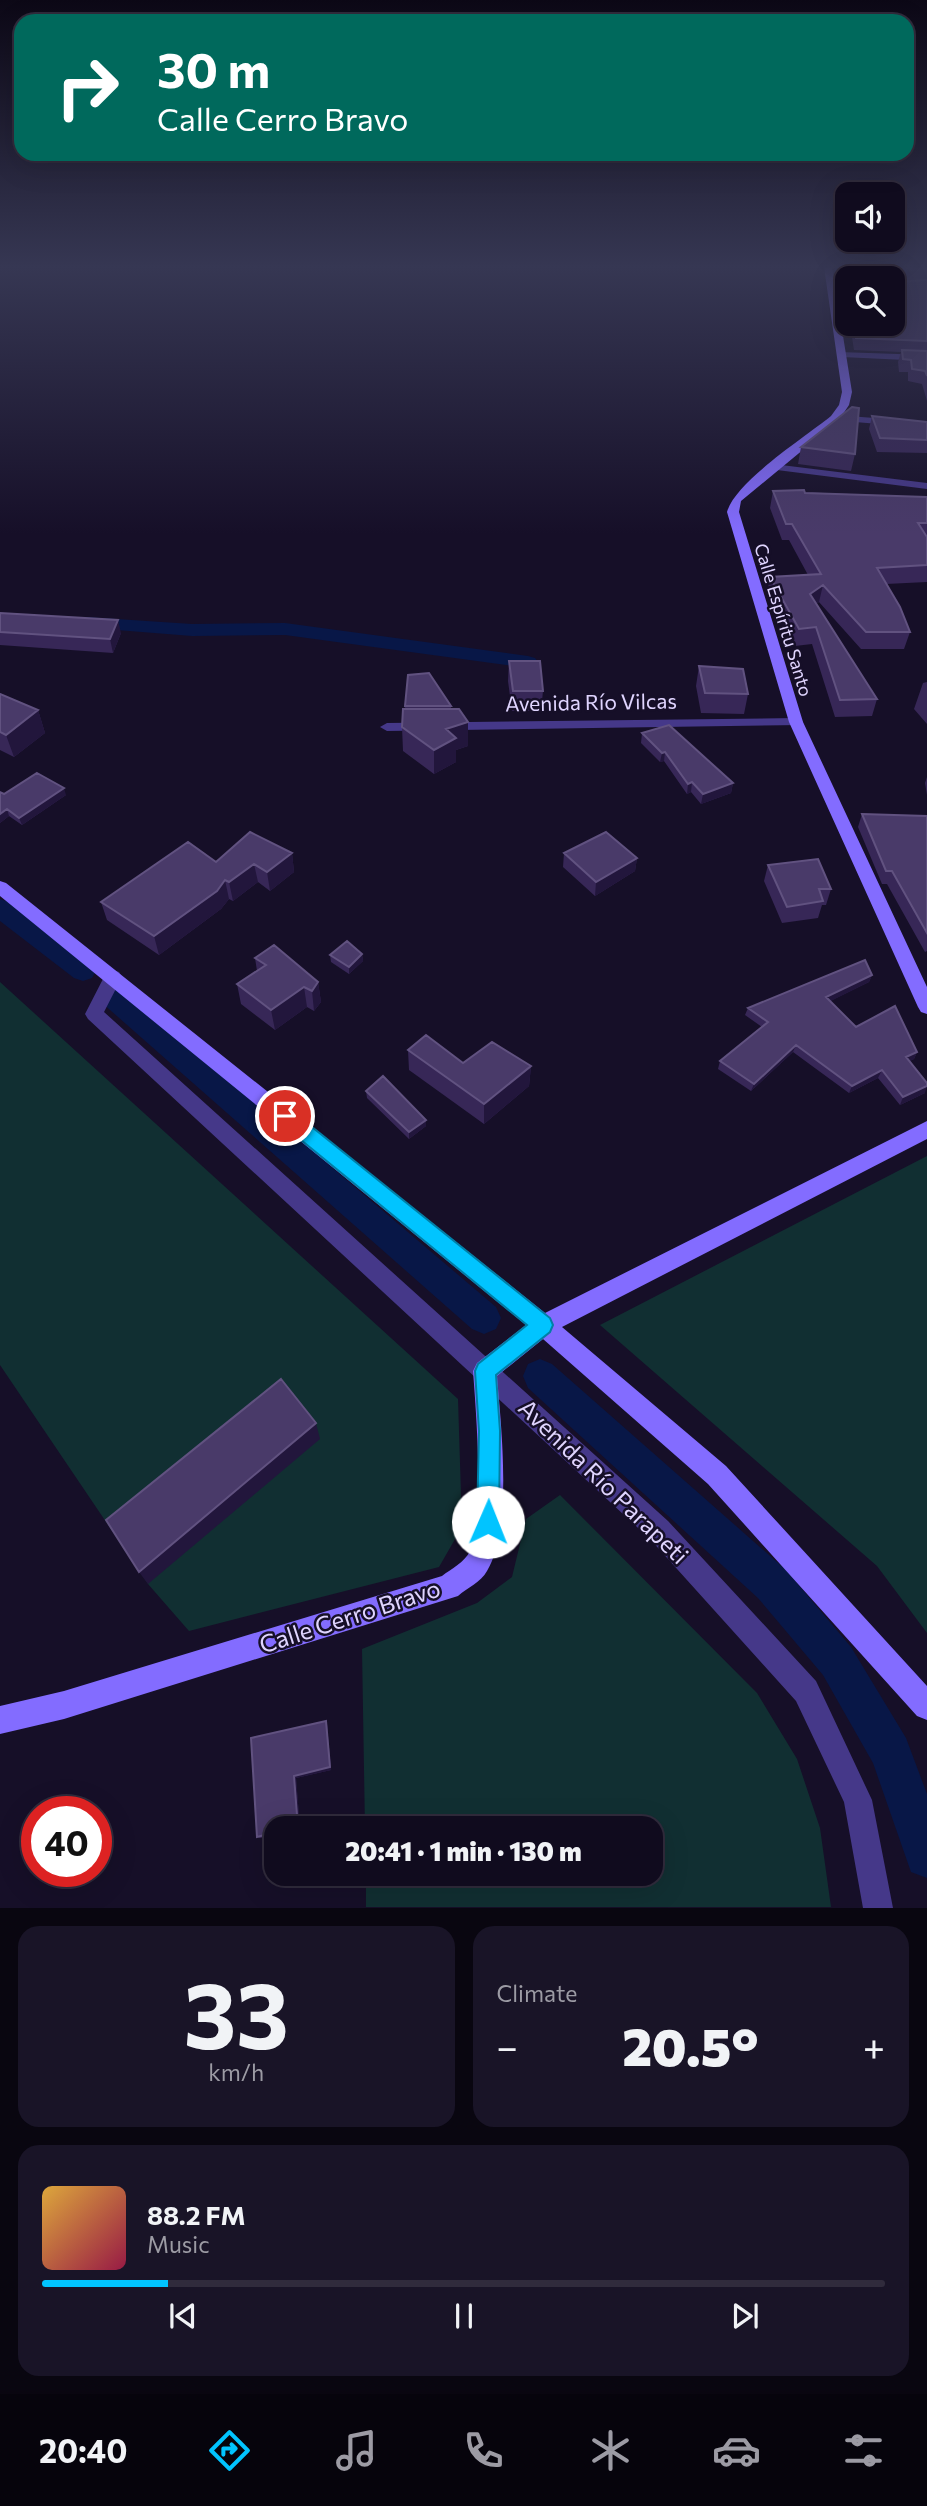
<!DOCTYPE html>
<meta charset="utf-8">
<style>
body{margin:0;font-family:Commissioner,sans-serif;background:#191427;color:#f1f3f6;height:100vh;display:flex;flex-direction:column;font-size:26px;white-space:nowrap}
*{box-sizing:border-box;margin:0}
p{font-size:23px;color:#9c9ba4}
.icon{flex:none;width:38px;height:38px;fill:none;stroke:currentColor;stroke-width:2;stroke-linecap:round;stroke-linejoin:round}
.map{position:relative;height:1908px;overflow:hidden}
.details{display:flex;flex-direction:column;gap:18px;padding:18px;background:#090610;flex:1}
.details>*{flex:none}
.top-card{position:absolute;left:14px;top:14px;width:900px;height:147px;border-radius:21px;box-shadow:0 7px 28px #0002,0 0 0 2px #302b3c;background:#00695c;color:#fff;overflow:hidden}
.controls{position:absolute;left:835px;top:182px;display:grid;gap:14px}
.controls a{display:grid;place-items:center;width:70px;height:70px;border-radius:14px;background:#100b1e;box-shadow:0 7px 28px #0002,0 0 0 2px #302b3c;font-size:35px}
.speed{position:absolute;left:21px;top:1796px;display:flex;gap:14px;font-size:35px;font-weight:700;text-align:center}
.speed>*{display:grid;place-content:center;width:91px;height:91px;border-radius:50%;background:#100b1e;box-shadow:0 7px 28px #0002,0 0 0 2px #302b3c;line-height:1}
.speed .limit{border:10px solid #d22;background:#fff;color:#111}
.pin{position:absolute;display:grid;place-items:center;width:60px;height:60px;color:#fff;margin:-30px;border:4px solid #fff;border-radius:50%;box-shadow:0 2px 7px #0007}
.me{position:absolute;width:77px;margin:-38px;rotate:1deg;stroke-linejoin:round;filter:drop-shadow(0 0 5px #0008)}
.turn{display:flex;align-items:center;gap:24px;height:147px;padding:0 28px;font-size:32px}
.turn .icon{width:91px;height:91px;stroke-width:2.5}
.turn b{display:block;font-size:49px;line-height:60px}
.big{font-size:52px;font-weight:800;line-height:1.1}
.details .card{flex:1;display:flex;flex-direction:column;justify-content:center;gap:10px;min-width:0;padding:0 24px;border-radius:21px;background:#191427}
.details .dial{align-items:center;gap:0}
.dial b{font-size:91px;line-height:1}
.song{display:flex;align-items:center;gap:21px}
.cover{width:84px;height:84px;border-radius:10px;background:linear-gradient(135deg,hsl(40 70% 55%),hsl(340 70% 35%))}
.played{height:7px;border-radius:4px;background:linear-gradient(90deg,#01c4ff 15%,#302b3c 15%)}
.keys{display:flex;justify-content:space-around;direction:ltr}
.heat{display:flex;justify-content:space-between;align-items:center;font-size:38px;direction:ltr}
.details .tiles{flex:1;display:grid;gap:18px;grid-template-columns:1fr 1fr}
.card:last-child{grid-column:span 2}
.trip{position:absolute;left:264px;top:1816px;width:399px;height:70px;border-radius:21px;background:#100b1e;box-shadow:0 7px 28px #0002,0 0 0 2px #302b3c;font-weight:800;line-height:70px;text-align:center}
.menu{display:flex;height:112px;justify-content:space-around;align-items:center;background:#06040c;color:#9c9ba4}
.menu .icon{width:49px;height:49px}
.menu .on{color:#01c4ff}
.menu b{font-size:32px;color:#f1f3f6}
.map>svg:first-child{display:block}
</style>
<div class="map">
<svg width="927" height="1908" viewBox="0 0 927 1908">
<rect width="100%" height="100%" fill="#160f28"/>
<path fill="#112f32" d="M0 982 458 1399 462 1527 439 1567 189 1631 148 1584 0 1365Z
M927 1156V1633L877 1566 600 1325Z
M560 1495 757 1693 797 1759 820 1828 831 1907H366V1874H651V1829H365L362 1649 477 1603 512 1577 526 1519Z"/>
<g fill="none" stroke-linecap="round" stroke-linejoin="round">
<path fill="#081747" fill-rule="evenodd" d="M86 617 192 624 285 623 528 656 535 658 538 662 535 666 528 668 285 635 192 636 79 627 76 623Z
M0 899 9 902 92 964 96 971 92 978 83 981 74 978 0 921Z
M111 985 121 988 496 1307 501 1318 496 1329 484 1334 472 1329 101 1002 97 995 101 988Z
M540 1359 552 1364 786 1570 851 1647 906 1738 927 1794V1878L911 1872 873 1763 823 1675 758 1598 528 1388 523 1376 528 1364Z"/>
<path fill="#453889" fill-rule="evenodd" d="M847 287V293L832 294 828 291Z
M839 352 927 355V361L842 357 837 354Z
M835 415 927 422V428L831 420V416Z
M773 464 927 483V489L769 469V465Z
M796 718 801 719 803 722 801 725 387 731 380 727 387 723Z
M113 970 119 972 122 977 104 1012 668 1521 816 1681 872 1800 893 1908H863L844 1802 796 1701 650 1539 88 1019 85 1014 104 977 107 972Z"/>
<path fill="#836cff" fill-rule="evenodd" d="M824 267H832L852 392 849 405 839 420 741 501 739 512 803 722 927 987V1014L921 1012 918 1007 789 722 727 512C735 482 805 437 831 416L839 405 842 392Z
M0 881 6 883 545 1313 927 1121V1139L562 1327 726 1466 927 1686V1720L917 1716 708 1484 543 1339 497 1376C501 1426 513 1528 487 1571 481 1582 467 1588 458 1596L64 1719 0 1734V1706L64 1691 442 1576C451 1569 465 1562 470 1551 485 1517 476 1411 473 1371L477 1363 526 1325 0 896Z"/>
</g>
<path fill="#372757" d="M855 267H927V401L922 384 908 381V372H899L898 362 901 352 854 350 850 324H892V278H865Z
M872 416 927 422V453L877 452 869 429Z
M801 447 855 454 851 471 798 464Z
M773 491 927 497V582L886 584 910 632 904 649H861L819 602 816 604 877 699 872 716 835 717 812 644 795 646 767 593 770 577 808 575 789 540H782L770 508Z
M0 613 121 633 113 653 0 645Z
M509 661 543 691 541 711H512L508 681Z
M699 666 748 694 744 714 701 713 696 686Z
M927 682V724L914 709 923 683Z
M0 694 38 710 45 733 14 757 0 750Z
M405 706H451V709L468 722V746L456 750V762L434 774 403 751 402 727Z
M642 733 733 783 731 793 701 804 691 792 687 794 664 761 660 762 641 743Z
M927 777V795L925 783Z
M4 794 66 795 22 825 9 816 0 823Z
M862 814 927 816V951L925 952 887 884H882L858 827Z
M292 853 294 872 270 891 258 882 233 901 229 899 221 909 159 955 107 920 101 902 216 862Z
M564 853 637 858 635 871 595 896 563 867Z
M768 865 831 889 826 905H822L818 918 782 923 764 881Z
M362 954 363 961 349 974 331 962 330 955Z
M255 958 318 982 321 1002 314 1011 307 1007 275 1030 241 1004 237 984 257 971Z
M872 975 869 982 830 1001 856 1027 917 1052 914 1059 909 1061 925 1093 900 1105 878 1078 849 1093 793 1052 751 1091 718 1069 720 1061 762 1027 745 1015 748 1008Z
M408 1050 463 1063 531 1066 529 1086 484 1124 409 1070Z
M366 1091 426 1120V1126L409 1139 367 1098Z
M327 1724 331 1770 296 1778 300 1829H276V1835L260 1838 257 1837Z"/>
<path fill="#22163c" d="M823 585 819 602 806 611 810 594Z
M118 620 121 633 113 653 110 639Z
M38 710 45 733 14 757 6 735Z
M468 722V746L456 750V762L434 774V750L446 729Z
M665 752 664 761 660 762 662 753Z
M692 782 691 792 687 794 688 784Z
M733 783 731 793 701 804 703 794Z
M64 788 66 795 22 825 19 818Z
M7 809 9 816 0 823V814Z
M292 853 294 872 270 891 267 872Z
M637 858 635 871 595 896 596 882Z
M254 864 258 882 233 901 229 882Z
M225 880 229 899 221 909 159 955 154 936Z
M362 954 363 961 349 974V967Z
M872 975 869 982 823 1005 826 997Z
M318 982 321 1002 314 1011 312 991Z
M304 987 307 1007 275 1030 271 1010Z
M796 1045 793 1052 751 1091 754 1084Z
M917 1052 914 1059 903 1065 906 1057Z
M531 1066 529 1086 484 1124V1104Z
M882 1070 878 1078 849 1093 852 1086Z
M927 1086 925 1093 900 1105 903 1097Z
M426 1120V1126L409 1139V1132Z
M316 1423 320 1439 148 1584 139 1572Z
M326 1721 327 1724 331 1770 296 1778 300 1829H299L294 1776Z"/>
<path fill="#493a69" stroke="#615280" stroke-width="2" d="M868 267H927V269L895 271 892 273 895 282 927 280V341L856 338 855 324H892V278H883Z
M902 350 927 351V376L925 371 912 369 911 360 903 359Z
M852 407 859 408 855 454 801 447Z
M872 416 927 422V440L880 438Z
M804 490 805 493 927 497V523H918L927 537V565L877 568 900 607 910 632H866L823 585 810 594 877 699 840 700 816 627 799 629 770 577 821 574 792 524H786L773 491Z
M0 613 118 620 110 639 0 632Z
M509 661H540L543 691H513Z
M699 666 743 669 748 694 705 693Z
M429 673 451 706H405L408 675Z
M0 694 38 710 6 735 0 732Z
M403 709H459L468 722 446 729 456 738 434 750 402 727Z
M669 725 733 783 703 794 692 782 688 784 665 752 662 753 642 733Z
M37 773 64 788 19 818 7 809 0 814V792L4 794Z
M862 814 927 816V933L892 871H886Z
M250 832 292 853 267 872 254 864 229 882 225 880 217 891 154 936 101 902 188 842 216 862Z
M606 832 637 858 596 882 564 853Z
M818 859 831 889H819L823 901 787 907 768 865Z
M347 941 362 954 349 967 330 955Z
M274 945 318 982 312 991 304 987 271 1010 237 984 266 965 255 958Z
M865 960 872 975 826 997 856 1027 895 1006 917 1052 906 1057 927 1083V1086L903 1097 882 1070 852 1086 796 1045 754 1084 720 1061 768 1022 748 1008Z
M426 1035 463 1063 492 1042 531 1066 484 1104 408 1050Z
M383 1076 426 1120 409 1132 366 1091Z
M281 1379 316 1423 139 1572 106 1520Z
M326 1721 330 1767 294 1776 298 1828 276 1829V1832L257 1837 251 1738Z"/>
<linearGradient id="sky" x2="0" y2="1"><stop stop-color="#0c0816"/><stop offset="0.5" stop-color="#363753"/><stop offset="1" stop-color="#363753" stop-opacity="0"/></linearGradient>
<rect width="927" height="534" fill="url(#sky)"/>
<path fill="#01c4ff" stroke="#017fa6" stroke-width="2" d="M285 1109 292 1111 550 1318 553 1325 550 1332 496 1375 500 1431 499 1522 496 1530 488 1534 480 1530 477 1522 479 1431 475 1371 478 1364 527 1325 279 1122 276 1116 279 1111Z"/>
<g text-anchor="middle" stroke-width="5" stroke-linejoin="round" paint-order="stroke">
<g font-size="18" fill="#e0d5ff" stroke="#160f28">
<text transform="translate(783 620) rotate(73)" y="6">Calle Espíritu Santo</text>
</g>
<g font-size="21" fill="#e0d5ff" stroke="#160f28">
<text transform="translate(591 703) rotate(-1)" y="7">Avenida Río Vilcas</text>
</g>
<g font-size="24" fill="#e0d5ff" stroke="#160f28">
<text transform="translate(603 1482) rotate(44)" y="8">Avenida Río Parapeti</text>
<text transform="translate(350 1617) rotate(-18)" y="8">Calle Cerro Bravo</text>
</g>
</g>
</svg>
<div class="controls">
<a><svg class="icon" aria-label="sound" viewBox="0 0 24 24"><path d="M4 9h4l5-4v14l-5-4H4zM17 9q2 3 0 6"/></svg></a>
<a><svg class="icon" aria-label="search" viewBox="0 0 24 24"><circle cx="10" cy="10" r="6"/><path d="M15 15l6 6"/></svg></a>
</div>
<div class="speed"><div class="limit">40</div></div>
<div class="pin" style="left:285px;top:1116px;background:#d93025"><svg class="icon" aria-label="arrive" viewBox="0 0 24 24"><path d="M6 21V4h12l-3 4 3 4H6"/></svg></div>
<svg class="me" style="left:488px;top:1522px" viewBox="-20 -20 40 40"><circle r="19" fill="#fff"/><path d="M0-13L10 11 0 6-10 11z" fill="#01c4ff"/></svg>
<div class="trip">20:41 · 1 min · 130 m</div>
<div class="top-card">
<div class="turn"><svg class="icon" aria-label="right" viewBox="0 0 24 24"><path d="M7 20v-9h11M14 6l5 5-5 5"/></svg><div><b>30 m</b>Calle Cerro Bravo</div></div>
</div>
</div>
<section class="details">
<div class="tiles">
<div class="card dial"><b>33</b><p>km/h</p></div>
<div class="card"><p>Climate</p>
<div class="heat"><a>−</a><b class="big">20.5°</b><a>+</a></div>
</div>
<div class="card">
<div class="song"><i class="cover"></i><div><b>88.2 FM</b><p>Music</p></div></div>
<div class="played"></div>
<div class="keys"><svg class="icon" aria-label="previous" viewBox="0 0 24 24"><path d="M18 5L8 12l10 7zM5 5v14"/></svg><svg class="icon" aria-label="pause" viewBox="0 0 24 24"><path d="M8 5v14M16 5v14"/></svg><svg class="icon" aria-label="next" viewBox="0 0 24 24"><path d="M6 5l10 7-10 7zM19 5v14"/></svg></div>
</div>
</div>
</section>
<nav class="menu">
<b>20:40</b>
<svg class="icon on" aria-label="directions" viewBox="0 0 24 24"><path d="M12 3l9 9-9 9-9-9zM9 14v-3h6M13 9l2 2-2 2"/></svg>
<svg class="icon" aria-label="music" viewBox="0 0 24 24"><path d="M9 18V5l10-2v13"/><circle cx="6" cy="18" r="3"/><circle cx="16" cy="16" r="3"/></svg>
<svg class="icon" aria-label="phone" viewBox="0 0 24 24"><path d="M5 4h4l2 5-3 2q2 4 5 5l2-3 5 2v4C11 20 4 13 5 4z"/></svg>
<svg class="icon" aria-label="climate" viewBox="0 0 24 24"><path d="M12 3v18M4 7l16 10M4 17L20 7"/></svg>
<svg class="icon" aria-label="car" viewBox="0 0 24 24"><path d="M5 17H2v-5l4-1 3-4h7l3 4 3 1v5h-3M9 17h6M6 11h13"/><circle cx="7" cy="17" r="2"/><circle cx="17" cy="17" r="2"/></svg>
<svg class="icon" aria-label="filters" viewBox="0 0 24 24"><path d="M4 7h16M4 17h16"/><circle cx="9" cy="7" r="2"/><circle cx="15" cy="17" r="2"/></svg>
</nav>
